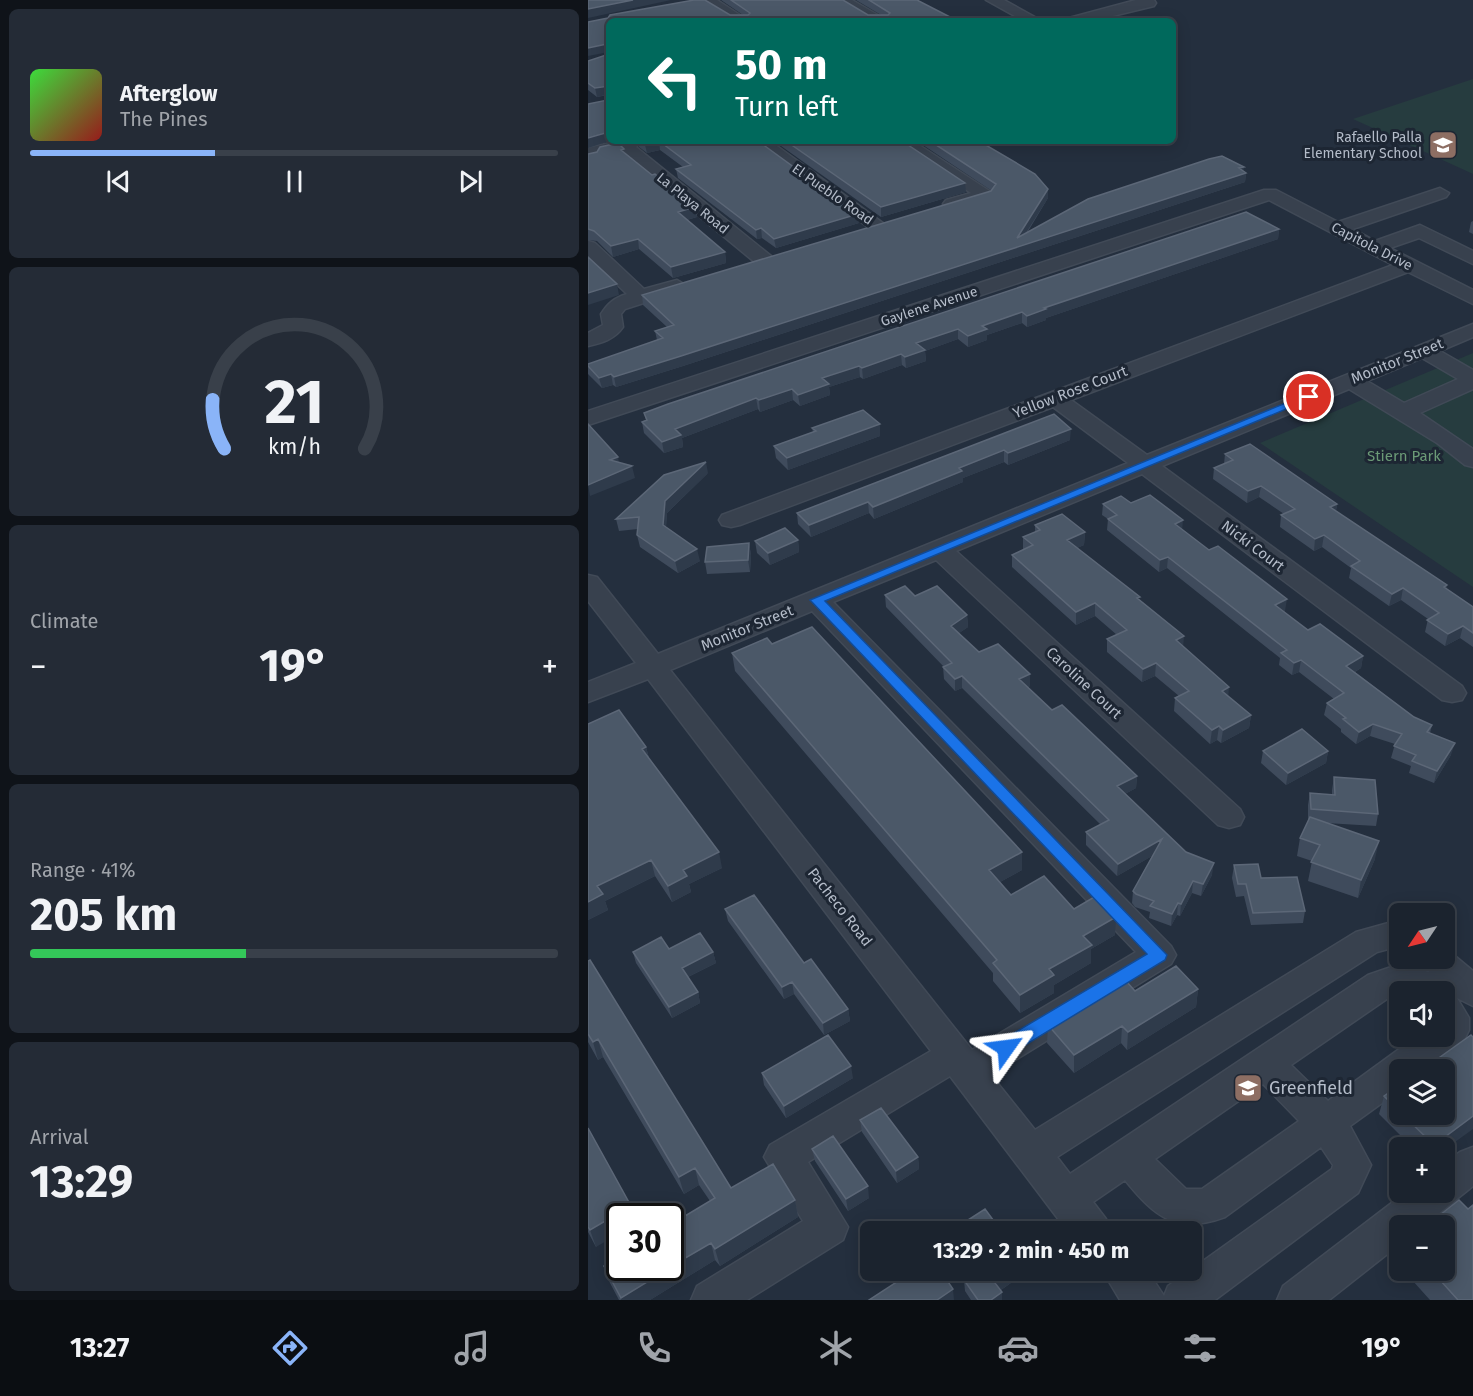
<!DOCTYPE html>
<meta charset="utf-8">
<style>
body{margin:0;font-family:"Fira Sans",sans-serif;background:#242b36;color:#f1f3f6;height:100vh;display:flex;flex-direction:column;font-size:22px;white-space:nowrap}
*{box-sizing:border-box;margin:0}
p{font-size:20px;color:#a0a4aa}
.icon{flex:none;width:33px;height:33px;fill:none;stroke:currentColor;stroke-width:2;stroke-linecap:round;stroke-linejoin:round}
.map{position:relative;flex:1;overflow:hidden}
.sheet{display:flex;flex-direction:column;gap:9px;padding:9px;background:#0f1319;width:588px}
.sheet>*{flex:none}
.top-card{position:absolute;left:18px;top:18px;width:570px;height:126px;border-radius:9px;box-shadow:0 3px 15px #0003,0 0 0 2px #39404a;background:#00695c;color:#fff;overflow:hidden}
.needle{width:39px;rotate:235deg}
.buttons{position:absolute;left:801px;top:903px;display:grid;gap:12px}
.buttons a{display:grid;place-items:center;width:66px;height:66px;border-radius:9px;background:#1b232e;box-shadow:0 3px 15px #0003,0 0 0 2px #39404a;font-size:30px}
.speed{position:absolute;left:18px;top:1203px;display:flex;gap:12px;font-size:30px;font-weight:700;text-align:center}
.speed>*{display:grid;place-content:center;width:78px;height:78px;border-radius:50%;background:#1b232e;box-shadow:0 3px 15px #0003,0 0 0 2px #39404a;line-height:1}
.speed .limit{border:3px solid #111;border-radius:9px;background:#fff;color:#111}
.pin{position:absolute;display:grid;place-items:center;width:51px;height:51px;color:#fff;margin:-26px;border:3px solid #fff;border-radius:50%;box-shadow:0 2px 6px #0007}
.me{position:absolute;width:66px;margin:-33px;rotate:59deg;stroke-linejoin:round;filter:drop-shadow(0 0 4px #0008)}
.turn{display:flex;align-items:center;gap:21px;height:126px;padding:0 30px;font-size:27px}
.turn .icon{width:78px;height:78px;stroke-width:2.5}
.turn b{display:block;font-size:42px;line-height:51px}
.big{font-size:45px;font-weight:700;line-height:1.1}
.sheet .card{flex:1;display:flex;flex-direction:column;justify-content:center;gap:9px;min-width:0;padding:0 21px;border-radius:9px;background:#242b36}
.sheet .dial{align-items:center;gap:0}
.dial svg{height:156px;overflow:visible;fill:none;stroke:#39404a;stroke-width:7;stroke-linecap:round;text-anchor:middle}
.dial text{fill:#f1f3f6;stroke:none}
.song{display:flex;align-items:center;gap:18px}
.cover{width:72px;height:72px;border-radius:9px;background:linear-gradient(135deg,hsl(120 70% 55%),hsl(0 70% 35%))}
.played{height:6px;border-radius:3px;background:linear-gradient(90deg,#8ab4f8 35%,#39404a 35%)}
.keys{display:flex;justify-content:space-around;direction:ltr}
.heat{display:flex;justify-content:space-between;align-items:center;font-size:33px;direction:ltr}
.charge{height:9px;border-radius:4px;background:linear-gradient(90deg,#34c759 41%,#39404a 0)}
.trip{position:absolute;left:272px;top:1221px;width:342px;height:60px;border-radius:9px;background:#1b232e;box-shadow:0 3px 15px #0003,0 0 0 2px #39404a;font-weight:700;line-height:60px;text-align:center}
.dock{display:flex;height:96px;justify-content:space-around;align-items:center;background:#0b0e12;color:#a0a4aa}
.dock .icon{width:42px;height:42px}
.dock .on{color:#8ab4f8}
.dock b{font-size:27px;color:#f1f3f6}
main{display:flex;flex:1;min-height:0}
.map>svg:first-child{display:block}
</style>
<main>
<section class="sheet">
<div class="card">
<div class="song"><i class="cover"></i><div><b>Afterglow</b><p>The Pines</p></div></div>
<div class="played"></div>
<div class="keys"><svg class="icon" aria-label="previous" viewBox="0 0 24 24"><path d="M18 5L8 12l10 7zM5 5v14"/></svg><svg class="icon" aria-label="pause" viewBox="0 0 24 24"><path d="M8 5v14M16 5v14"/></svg><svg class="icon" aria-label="next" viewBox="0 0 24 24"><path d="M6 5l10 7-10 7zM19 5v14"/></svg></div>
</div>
<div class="card dial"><svg viewBox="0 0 100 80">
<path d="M14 69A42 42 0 1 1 86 69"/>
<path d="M14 69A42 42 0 0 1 8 44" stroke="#8ab4f8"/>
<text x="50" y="56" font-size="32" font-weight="700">21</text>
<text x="50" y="72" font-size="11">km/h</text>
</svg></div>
<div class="card"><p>Climate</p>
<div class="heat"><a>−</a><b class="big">19°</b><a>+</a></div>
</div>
<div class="card"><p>Range · 41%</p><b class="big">205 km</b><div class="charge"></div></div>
<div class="card"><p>Arrival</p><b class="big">13:29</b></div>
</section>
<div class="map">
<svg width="885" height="1300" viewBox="0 0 885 1300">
<rect width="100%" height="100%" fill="#242f3e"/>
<path fill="#263c3f" d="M885 79V174L765 119Z
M885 353V587L672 443Z"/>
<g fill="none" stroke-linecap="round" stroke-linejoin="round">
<g stroke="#414a57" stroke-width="3">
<path id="minor" d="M112 0H129L161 21H144Z
M247 0H264L300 21H282Z
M398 0H416L454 21H436Z
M548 0H566L568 3 566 6 504 21H479L481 18Z
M31 141H51L52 143 48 147 183 256 186 260 183 264H169L32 151 12 155 10 160 0 162V148Z
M163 141H182L299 226 290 232 284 230Z
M305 141H325L406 194 403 198 364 209 358 208 355 204 358 200 383 193Z
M852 188 861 193 858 197 765 229 787 241 832 225 885 251V264L831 238 802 248 885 290V304L820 272 483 400 559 455 885 324V337L852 351 885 370V389L832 413 885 449V467L877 465 849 443 761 389 574 466 874 686 878 693 874 700 864 702 854 700 554 474 368 551 652 809 656 817 652 825 641 828 630 825 348 560 245 602 583 946 588 955 583 964 403 1075 447 1130 768 932 804 922 812 924V950L804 948 789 952 469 1157 482 1174 780 975 812 964 841 972 832 958H856V947L885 971V1006L869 998 881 1018V1030L876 1040 839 1070H812V1090L762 1126 783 1165 770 1193 627 1300H532L514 1270H559L576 1296 580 1286 744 1169 745 1165 733 1147 637 1217C588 1235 567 1217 537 1180L505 1202 518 1219 523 1232H480L362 1076 220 1162 260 1227 255 1240 159 1300H103L109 1286 215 1221 176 1157 182 1145 343 1051 60 679 0 702V682L48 663 0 601V575L9 577 70 654 540 463 465 407 152 525 143 527 134 525 131 520 134 515 805 265 681 200 0 425V411L676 190H688L750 222ZM834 358 870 379 816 403 779 381ZM224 611 548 952 384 1050 82 670ZM854 984 867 997 857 993ZM809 992H856V1036H829L740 1101 703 1065ZM675 1084 711 1121 614 1189H598L567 1159Z
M0 241 7 243 56 289 89 280 99 286 96 290 37 309 33 314 35 327C27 339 14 343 0 346V333L15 325 13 314C20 303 26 298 39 294L0 257Z
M885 1147V1186L835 1226H812V1244L741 1300H689L695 1286 818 1192H856V1163L872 1152Z"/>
</g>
<use href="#minor" fill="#38414e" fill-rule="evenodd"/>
</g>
<path fill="#3f4b5c" d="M133 0H255L280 15H293L268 0H329L364 21H21V53L0 22 142 15H155Z
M21 54V141L0 148 20 100V95L9 97 0 90V61Z
M50 141H170L271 223 188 248 174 238 169 239 90 178 88 169 95 167 72 150 59 153 51 147Z
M186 141H314L378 192 293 217Z
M329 141H391L460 198 439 233 655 171 658 173 657 182 95 366 28 387 25 385 14 388 0 374V364L69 340 67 331 79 327 55 305 54 295 404 191Z
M37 153 109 217 99 220 137 252 138 263 85 278 51 249 25 257 9 241 0 240V154Z
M885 221V234L881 232 883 222Z
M691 229 690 239 458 318V320L439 327 434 323 399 335V340L380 347 370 339 337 351 338 361 318 368 314 365 275 379 272 377 241 387 242 395 212 406 205 400 172 412 170 409 94 438 95 447 76 453 56 433 54 422 58 421 56 413Z
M466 414 482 440 420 465 416 462 375 478V482L286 519 281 513 223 537 210 524 209 513Z
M224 428 292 436 200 470 188 458 186 446 225 432Z
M637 454 749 504 748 511 859 585 858 589 885 607V647L872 638 857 646 837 632 840 619 813 600 801 606 761 578 763 568 734 547 726 551 692 527 693 515 696 514 671 497 659 503 625 479 626 468 636 464Z
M120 473 79 513 78 527 112 561 90 573 52 547 49 535 50 529 31 531 28 519Z
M543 503 594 529 697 611 696 612 720 630 775 656 773 668 767 672 826 717 844 725 842 733 863 755 846 783 821 773 823 766 803 758 807 744 782 736 768 744 753 732V729L736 715 739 703 746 699 711 672 704 675 691 665 692 658 579 568 571 572 519 530 520 519 514 515 515 504Z
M447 525 497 532 496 545 489 548 552 600 640 696 663 715 661 728 633 743 629 740 622 744 586 711 587 698 591 696 567 676 554 682 519 652V639L529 635 507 616 488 625 424 567V555L435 550V537L447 532Z
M210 540 211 552 182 565 169 553 167 541Z
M161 543 163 555 162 572 119 574 117 562Z
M297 595 327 596 379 615 380 627 371 633 391 652 442 686 440 687 464 710 549 776 548 788 537 794 598 852 624 875 613 896 604 893 592 916 589 915 583 926 561 918 562 912 547 907 544 903 545 891 564 856 529 876 498 845V832L513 825 374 688 367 691 356 679 355 667H356L298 607Z
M184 644 434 852V870L412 882 423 895 486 909 527 935 503 949V963L466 985V993L432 1013 405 981V973L147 671 144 653Z
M0 724 58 747 61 758 134 868 101 884 103 892 84 902 67 876 17 901 20 910 0 920Z
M675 751H740L738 763 698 785 673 763Z
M746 777 790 814 788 826 738 823 787 859 770 898 720 881 724 861 709 856 712 838 720 821V805L722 793 744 795V790Z
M646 865 673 878 717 911 715 923 663 925 656 896 648 897 644 878Z
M137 909 260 1009 262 1021 236 1035 206 994 196 999 140 921Z
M81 949 125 952 128 963 100 977 110 992 112 1003 84 1018 48 963 45 952Z
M0 961 143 1188 207 1200 210 1217 132 1266 127 1260 62 1300H31L22 1283 16 1266 122 1201 111 1185 96 1194 15 1057 10 1060 0 1042Z
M610 989 608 1007 539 1050 533 1043 486 1073 459 1043 460 1025 547 991Z
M174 1073 265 1078 198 1118 176 1085Z
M812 1085V1114H856V1148H825L791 1114 796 1096Z
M272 1120 330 1157 331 1169 309 1183 274 1132Z
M0 1128 43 1206 47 1216H32L8 1247 0 1232Z
M224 1149 281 1198 260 1211 227 1161Z
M880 1209 885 1300H842L815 1270H856Z
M380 1220 414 1232H381Z
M386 1270H437V1273L413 1290 414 1300H383L377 1291 376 1280 387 1273Z"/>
<path fill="#2f3b4b" d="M45 0H83L0 18V9Z
M19 44 21 52 0 56V48Z
M21 86V94L9 97 7 88Z
M21 132V141L0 148V138Z
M71 141 72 150 59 153 57 145Z
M656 167 655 174 658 173 657 182 95 366 28 387 26 377 429 238 460 189V198L429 247Z
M377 183 378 192 293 217V207Z
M107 207 109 217 91 222 90 212Z
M270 214 271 223 188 248 186 239Z
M173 228 174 238 169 239 168 230Z
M691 229 690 239 458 318V320L439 327V316L456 308Z
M50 239 51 249 25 257 23 246Z
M137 252 138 263 85 278 83 267Z
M29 284 31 295 0 305V293Z
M434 312V323L399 335V340L380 347V336L394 326Z
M370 329V339L337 351 338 361 318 368 317 357 328 343Z
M313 354 314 365 275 379 274 368Z
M271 366 272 377 241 387 242 395 212 406 210 395 234 378Z
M23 374 25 385 14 388 11 378Z
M204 389 205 400 172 412 171 400Z
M168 398 170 409 94 438 95 447 76 453 74 442 87 429Z
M292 424V436L200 470 199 458Z
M483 429 482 440 420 465V453Z
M416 450V462L375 478V482L286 519 285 507 371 468Z
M30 457 32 469 22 460Z
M118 462 120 473 79 513 77 537 75 525 77 501Z
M44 466 47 478 2 496 0 485Z
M673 486 671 497 659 503 660 491Z
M280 502 281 513 223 537 221 525Z
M749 504 747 516 742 507Z
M595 520 594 532 587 524Z
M497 532 496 545 479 553V540Z
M736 535 734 547 726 551 727 539Z
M210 540 211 552 182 565 180 553Z
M161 543 163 555 162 572 160 560Z
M109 549 112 561 90 573 87 561Z
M580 557 579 568 571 572 572 560Z
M815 588 813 600 801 606 804 594Z
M699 599 697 611 685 617 687 605Z
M507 603V616L488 625V612Z
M379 615 380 627 364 638 363 626Z
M875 626 872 638 857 646 860 634Z
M596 636 595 649 588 640Z
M775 656 773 668 756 678 758 666Z
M713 660 711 672 704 675 706 663Z
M568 663 567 676 554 682 555 669Z
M442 674V686L431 691V679Z
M374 676V688L367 691V679Z
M641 687 640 700 634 691Z
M663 715 661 728 633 743 635 730Z
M785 724 782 736 768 744 771 732Z
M631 726 629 740 622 744 624 730Z
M867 743 863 755 846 783 849 771Z
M58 747 62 763 54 749Z
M740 751 738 763 698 785 700 773Z
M549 776 548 788 528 799 529 786Z
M574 839 573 851 529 876 530 864Z
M791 841 787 859 770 898 773 880Z
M131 852 134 868 101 884 103 892 84 902 80 886 95 870Z
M434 852V870L401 888V870Z
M63 860 67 876 17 901 20 910 0 920V902L9 886Z
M626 863 624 875 613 896 615 884Z
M605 881 604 893 592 916 593 904Z
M590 903 589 915 583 926 584 914Z
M528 917 527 935 503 949V963L466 985V993L432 1013V995L461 969 495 936Z
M125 952 128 963 96 979 94 968Z
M204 982 206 994 196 999 194 987Z
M610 989 608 1007 539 1050 540 1032Z
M110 992 112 1003 84 1018 81 1007Z
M260 1009 262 1021 236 1035 235 1023Z
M534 1026 533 1043 486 1073V1055Z
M10 1039 15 1057 10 1060 5 1042Z
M263 1066 265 1078 198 1118 196 1106Z
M885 1116V1129L856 1150V1148H845L846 1145Z
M330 1157 331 1169 309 1183 308 1171Z
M107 1168 111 1185 96 1194 91 1177Z
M280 1186 281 1198 260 1211 258 1199Z
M207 1200 210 1217 132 1266 127 1249Z
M43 1206 47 1216H32V1233L8 1247 2 1230Z
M123 1243 127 1260 62 1300H33V1298Z
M424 1270H437V1273L407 1294V1283Z
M365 1289 366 1300H349Z
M414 1292V1300H403Z"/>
<path fill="#4b5868" stroke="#5c6777" stroke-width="1.5" d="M0 0H45L0 9Z
M106 0H117L142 15H160L162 13 143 0H255L280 15H300L302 13 281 0H329L364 18V21H21V51L19 44 0 48V22L20 18 22 15Z
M21 54V132L0 138V104L20 100 21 86 7 88 0 83V61Z
M53 141H170L270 214 186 239 173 228 168 230 88 169 103 165 71 141 57 145Z
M198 141H314L377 183 293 207Z
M342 141H391L447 174 460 189 429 238 500 199 621 159 634 156 656 167 651 168 658 173 93 356 26 377 23 374 11 378 0 366V364L75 338 67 331 86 325 54 295 403 191 408 184Z
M30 143 36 149 33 150 64 175 67 174 107 207 90 212 137 252 83 267 50 239 23 246 6 231 0 229V154L9 152 12 147Z
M658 212 691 229 456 308 458 309 439 316 434 312 394 326 399 329 380 336 370 329 328 343 337 350 317 357 313 354 274 368 271 366 234 378 241 384 210 395 204 389 171 400 168 398 87 429 93 435 74 442 54 422 59 420 56 413 80 404Z
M0 257 29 284 0 293Z
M275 410 292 424 199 458 186 446 228 431 224 428Z
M466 414 483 429 420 453 416 450 371 468 374 471 285 507 280 502 221 525 209 513Z
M0 424 30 457 22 460 44 466 0 485Z
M662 444 749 504 742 507 859 585 856 587 885 607V633L875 626 860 634 839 620 851 613 815 588 804 594 763 566 772 561 736 535 727 539 693 515 707 509 673 486 660 491 626 468 645 460 637 454Z
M118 462 77 501 75 525 109 549 87 561 49 535 51 517 28 519 76 475Z
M562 495 595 520 587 524 621 550 630 546 699 599 687 605 720 630 732 624 775 656 758 666 826 717 844 725 839 732 867 743 849 771 824 761 828 755 806 746 814 734 785 724 771 732 755 719 758 718 739 703 756 693 713 660 706 663 693 653 699 650 580 557 572 560 520 519 529 515 515 504 533 496 543 503Z
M474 514 497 532 479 540 552 597 549 598 596 636 588 640 641 687 634 691 663 715 635 730 631 726 624 730 587 698 601 691 568 663 555 669 519 639 539 630 507 603 488 612 424 555 445 545 435 537 452 530 447 525Z
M197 528 210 540 180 553 167 541Z
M161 543 160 560 117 562 119 547Z
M317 586 327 596 349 586 379 615 363 626 391 652 410 644 442 674 431 679 464 710 474 705 549 776 529 786 598 852 626 863 615 884 605 881 593 904 590 903 584 914 562 906 566 901 548 894 545 891 574 839 530 864 498 832 521 820 374 676 367 679 355 667 364 663 297 595Z
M224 627 434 852 401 870 423 895 456 876 486 909 508 896 528 917 495 936 504 945 461 969 466 975 432 995 405 963 409 960 144 653 179 638 184 644Z
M31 710 58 747 54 749 131 852 95 870 99 876 80 886 63 860 9 886 15 894 0 902V724Z
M714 729 740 751 700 773 675 751Z
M746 777 787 780 790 814 723 809 722 793 747 795Z
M722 817 791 841 773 880 723 862 732 845 712 838Z
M670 864 673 878 709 877 717 911 665 913 658 884H650L646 865Z
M166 895 216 963 223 959 260 1009 235 1023 204 982 194 987 137 909Z
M112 933 125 952 94 968 110 992 81 1007 45 952 73 937 81 949Z
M2 960 143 1188 185 1164 207 1200 127 1249 123 1243 82 1267V1225L127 1198 107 1168 91 1177 10 1039 5 1042 0 1034V961Z
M588 966 610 989 540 1032 534 1026 486 1055 460 1025 538 981 547 991Z
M240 1035 263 1066 196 1106 174 1073Z
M883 1035 885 1037V1116L846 1145 814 1114H856V1070H834Z
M812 1085V1112L796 1096Z
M293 1108 330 1157 308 1171 272 1120Z
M0 1128 43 1206 2 1230 0 1227Z
M245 1136 280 1186 258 1199 224 1149Z
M871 1200 880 1209 885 1205V1300H870L843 1270H856V1226H838Z
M397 1209 414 1232H386L388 1230 380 1220Z
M32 1256V1268H82L33 1298 16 1266Z
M327 1270H352L365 1289 349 1300H281Z
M390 1270H424L407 1283 414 1292 403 1300H390L376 1280Z"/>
<path fill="#1a73e8" stroke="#114b97" stroke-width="1.5" d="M717 395 727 397 237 601 579 955 577 960 424 1053 418 1055 411 1053 409 1048 411 1042 559 954 222 600Z"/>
<defs>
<g id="school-square" transform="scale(1.5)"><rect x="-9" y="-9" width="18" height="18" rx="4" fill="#8d6e63" stroke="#1d2633"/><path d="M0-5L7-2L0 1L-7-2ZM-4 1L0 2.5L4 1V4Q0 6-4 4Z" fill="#fff"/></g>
</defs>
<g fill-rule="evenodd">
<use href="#school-square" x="855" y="145"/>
<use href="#school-square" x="660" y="1088"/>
</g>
<g text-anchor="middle" stroke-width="6" stroke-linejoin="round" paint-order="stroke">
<g font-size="14" fill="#b4bcc9" stroke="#1d2633" text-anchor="end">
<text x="834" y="142">Rafaello Palla<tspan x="834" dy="16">Elementary School</tspan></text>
</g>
<g font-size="14" fill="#b4bcc9" stroke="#1d2633">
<text transform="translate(245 194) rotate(35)" y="5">El Pueblo Road</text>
<text transform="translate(105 203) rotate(39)" y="5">La Playa Road</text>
<text transform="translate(784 246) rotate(27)" y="5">Capitola Drive</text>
<text transform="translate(341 306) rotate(-18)" y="5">Gaylene Avenue</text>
</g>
<g font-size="15" fill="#b4bcc9" stroke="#1d2633">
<text transform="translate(809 361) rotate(-22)" y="5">Monitor Street</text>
<text transform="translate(482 392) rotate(-21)" y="5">Yellow Rose Court</text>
<text transform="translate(665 546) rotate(37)" y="5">Nicki Court</text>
<text transform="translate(159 628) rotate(-22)" y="5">Monitor Street</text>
<text transform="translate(496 683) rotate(43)" y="5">Caroline Court</text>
<text transform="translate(252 907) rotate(52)" y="5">Pacheco Road</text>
</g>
<g font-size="15" fill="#6b9a76" stroke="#1d2633">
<text x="816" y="461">Stiern Park</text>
</g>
<g font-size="18" fill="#b4bcc9" stroke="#1d2633" text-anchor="start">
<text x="681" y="1094">Greenfield</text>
</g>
</g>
</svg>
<div class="buttons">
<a><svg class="needle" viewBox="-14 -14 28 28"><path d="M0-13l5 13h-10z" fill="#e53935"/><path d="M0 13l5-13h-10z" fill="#a0a4aa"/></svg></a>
<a><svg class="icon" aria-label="sound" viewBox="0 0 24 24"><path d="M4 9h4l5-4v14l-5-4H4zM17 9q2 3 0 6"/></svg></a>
<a><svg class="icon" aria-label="layers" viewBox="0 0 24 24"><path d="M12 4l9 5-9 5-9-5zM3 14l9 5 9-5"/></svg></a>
<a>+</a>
<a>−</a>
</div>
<div class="speed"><div class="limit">30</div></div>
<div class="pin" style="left:721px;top:397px;background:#d93025"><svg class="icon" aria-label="arrive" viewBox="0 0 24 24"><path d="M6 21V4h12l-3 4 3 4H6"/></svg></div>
<svg class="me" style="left:418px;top:1048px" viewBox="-20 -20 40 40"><path d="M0-17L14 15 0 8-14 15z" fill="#1a73e8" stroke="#fff" stroke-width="4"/></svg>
<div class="trip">13:29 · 2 min · 450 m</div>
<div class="top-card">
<div class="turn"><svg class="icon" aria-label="left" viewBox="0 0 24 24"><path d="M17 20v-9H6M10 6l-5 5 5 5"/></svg><div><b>50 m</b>Turn left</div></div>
</div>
</div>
</main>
<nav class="dock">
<b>13:27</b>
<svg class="icon on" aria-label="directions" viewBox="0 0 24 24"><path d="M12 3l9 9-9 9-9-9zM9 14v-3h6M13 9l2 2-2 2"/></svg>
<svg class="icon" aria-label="music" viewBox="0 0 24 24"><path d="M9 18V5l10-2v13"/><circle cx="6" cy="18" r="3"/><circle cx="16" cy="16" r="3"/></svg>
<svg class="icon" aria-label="phone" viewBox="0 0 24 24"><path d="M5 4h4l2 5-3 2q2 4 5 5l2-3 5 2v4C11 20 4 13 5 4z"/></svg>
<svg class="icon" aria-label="climate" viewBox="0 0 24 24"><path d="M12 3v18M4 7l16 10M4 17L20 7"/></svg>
<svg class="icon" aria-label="car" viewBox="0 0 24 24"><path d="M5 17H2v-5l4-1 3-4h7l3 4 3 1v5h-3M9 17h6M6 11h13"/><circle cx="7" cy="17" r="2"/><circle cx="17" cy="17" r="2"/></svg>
<svg class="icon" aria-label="filters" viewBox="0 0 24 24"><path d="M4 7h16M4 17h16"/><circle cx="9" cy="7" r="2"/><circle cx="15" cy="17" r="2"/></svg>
<b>19°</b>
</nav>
